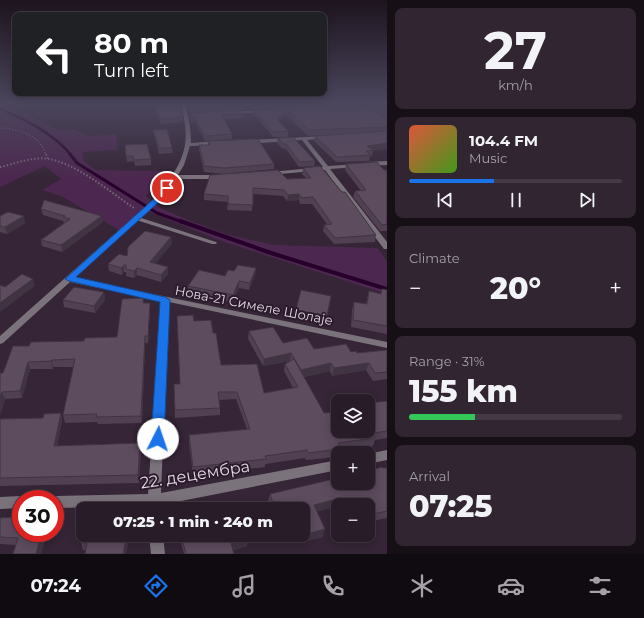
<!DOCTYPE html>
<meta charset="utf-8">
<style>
body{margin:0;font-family:Montserrat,sans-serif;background:#302530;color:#f1f3f6;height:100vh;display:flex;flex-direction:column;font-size:15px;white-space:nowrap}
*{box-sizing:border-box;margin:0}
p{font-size:13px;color:#a5a1a8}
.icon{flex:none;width:22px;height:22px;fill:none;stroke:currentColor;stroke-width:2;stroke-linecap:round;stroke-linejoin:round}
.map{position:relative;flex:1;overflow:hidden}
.panel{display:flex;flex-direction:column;gap:8px;padding:8px;background:#160f16;width:257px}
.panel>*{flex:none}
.top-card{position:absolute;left:12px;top:12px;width:315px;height:84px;border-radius:8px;box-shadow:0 2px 10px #0003,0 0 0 1px #443a45;background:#202124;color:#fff;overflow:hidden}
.controls{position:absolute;left:331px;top:394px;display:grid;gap:8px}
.controls a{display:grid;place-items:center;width:44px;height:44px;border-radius:8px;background:#281c28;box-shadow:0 2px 10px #0003,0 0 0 1px #443a45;font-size:20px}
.speed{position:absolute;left:12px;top:490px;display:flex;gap:8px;font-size:20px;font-weight:700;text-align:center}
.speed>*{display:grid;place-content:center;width:52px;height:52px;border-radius:50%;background:#281c28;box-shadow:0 2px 10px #0003,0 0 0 1px #443a45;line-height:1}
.speed .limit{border:6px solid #d22;background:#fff;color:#111}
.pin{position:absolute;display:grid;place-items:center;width:34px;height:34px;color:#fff;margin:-17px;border:2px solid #fff;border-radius:50%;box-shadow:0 1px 4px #0007}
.me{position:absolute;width:44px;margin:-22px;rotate:4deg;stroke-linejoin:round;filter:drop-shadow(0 0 3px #0008)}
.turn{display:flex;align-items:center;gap:14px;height:84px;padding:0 16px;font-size:18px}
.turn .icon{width:52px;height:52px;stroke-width:2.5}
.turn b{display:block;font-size:28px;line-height:34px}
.big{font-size:30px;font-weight:800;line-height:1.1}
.panel .widget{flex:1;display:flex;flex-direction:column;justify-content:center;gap:6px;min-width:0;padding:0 14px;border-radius:8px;background:#302530}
.panel .dial{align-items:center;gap:0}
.dial b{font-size:52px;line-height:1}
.song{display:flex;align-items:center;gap:12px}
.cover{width:48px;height:48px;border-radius:6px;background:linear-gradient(135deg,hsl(10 70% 55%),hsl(100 70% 35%))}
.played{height:4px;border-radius:2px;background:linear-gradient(90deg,#1a73e8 40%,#443a45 40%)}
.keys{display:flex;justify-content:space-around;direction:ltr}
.heat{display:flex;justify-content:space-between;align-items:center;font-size:22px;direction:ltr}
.charge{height:6px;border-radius:3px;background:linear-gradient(90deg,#34c759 31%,#443a45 0)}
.trip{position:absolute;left:76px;top:502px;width:234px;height:40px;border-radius:8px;background:#281c28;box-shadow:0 2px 10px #0003,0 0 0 1px #443a45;font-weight:800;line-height:40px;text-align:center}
.dock{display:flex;height:64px;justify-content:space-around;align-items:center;background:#100b10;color:#a5a1a8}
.dock .icon{width:28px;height:28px}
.dock .active{color:#1a73e8}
.dock b{font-size:18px;color:#f1f3f6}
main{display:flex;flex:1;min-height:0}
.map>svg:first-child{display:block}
</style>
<main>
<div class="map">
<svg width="387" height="554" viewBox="0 0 387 554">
<rect width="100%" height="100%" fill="#352536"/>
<path fill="#4c274f" d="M0 104 31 116 60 131 73 129 89 136 116 134 118 150 82 152 84 161 96 170 166 171 161 181 146 196 160 208 193 222 229 235 274 245 377 248 387 261V294L221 241 145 210 122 232 61 196 42 190 61 179 45 166 0 187Z"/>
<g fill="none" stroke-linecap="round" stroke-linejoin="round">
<path stroke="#27002b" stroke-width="2.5" d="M0 109C26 120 53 133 71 155"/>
<path stroke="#27002b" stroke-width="3" d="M70 154 77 163 157 213 182 222"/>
<path stroke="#27002b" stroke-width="4" d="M180 221 271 253 387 289"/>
<path stroke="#776978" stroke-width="1.5" stroke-dasharray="1 2" stroke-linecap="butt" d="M0 128C20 129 40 135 46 155"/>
<path stroke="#776978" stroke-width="2" stroke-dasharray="1.5 2" stroke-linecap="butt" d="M46 154 48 159
M0 167C15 164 33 156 49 159 77 164 110 192 134 208"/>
<path fill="#7b737c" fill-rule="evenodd" d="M135 216 216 242 217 243 216 244H212L133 219 132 218Z"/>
<path fill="#7b737c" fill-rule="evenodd" d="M180 102H184C189 116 191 129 191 143L217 141 220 143 217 145 190 146 184 165 178 175H220L223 177 220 179H176L160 199 75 278 387 342V348L169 302 161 493 338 460V470L161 505V509H147L148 506 55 508V499H50L55 496 148 494 161 301 70 282 3 343 0 344V336L156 197C183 163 193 146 180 102Z
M264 110H266V112L229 114 227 113 229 112Z
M325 136H327V138L307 140 328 166 358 164 359 165 356 167 330 169 387 242V249H384L325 170 268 175V173L270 172 323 167 302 140 249 144 246 142 249 140Z
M387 161V165L367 166 364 164 367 162Z
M387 450V460L368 464V454Z
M21 496 26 499H21V508L0 509V497Z
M149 535H163L165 554H151Z"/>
</g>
<path fill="#504051" d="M149 102H180L183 117V122L161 124 153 103H149Z
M185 102H259L260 104V109H250L248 106 243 110 189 112Z
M263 102H360L382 115 364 103 365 102H387V149L373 150 372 156H370L369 161 336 162 314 141 315 136 356 133 308 136 286 115 279 122 288 131V137H273L254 114V110L312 107 268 108Z
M191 113 241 114V119H224L232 134V139L205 141 195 121 191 122Z
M153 130 172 148 173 153 159 154 154 135Z
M278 138 315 161 314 166 299 167 286 149H283L277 143Z
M208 141 274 164V169L224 174 204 172 199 150V145H208Z
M125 145 151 159V165L135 166 134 161 127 162Z
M346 164 384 170H387V231H380L353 197 355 191H361L345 170Z
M303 168 376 235 375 242 334 244 323 231 324 225 327 224 312 204H300L299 200 287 201 283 196 253 194 252 211 227 210 228 202 204 200V194L287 179 306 178 302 174Z
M41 209 103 222 62 252 42 246 41 240 64 223 63 221 43 215Z
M0 216 25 223 7 234 0 232Z
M171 237 172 244 155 263 168 267V274L161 282 137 275 134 278 126 276V272H124L122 275 109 271 108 264Z
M256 268 255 275 249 290 239 288 232 302 188 294V286L225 276 234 271Z
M382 289 387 290V334L351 327 352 310 354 302 366 304 369 291 381 294Z
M104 292 105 300 95 313 64 307 63 300Z
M143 298 144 303H150V310L148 343H145L142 423 98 424 97 422 65 423 63 415 74 367H53V369H30L22 398 5 399 0 415V373H3L29 346 84 341 117 337Z
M296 310 327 316 326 324 295 318Z
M194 321 213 333 221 365 264 393 293 388 284 371 285 364 290 361 263 366 248 339 249 331 283 343 314 349 351 352 357 353 387 350V379L373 381 366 370 332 376 330 371 304 377 324 413 338 431 387 401V438L375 440 373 446 340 450 339 453H338V457L306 460 305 458 265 464V467L193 475 189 443V435L247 429 236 399 219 400 220 408V415L175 418 174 384H180Z
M61 413 62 421 57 446 141 450 139 483 0 486V419L43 418Z
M387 468V518L368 522V505H338V514L335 507 317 511 323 537 302 542 299 535H303V509H271L268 502 270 494Z
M0 518 21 533H47L41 554H13L16 545 0 544Z
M83 535 126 554 83 550 81 543Z
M179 535H246L248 539 247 546 233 550 234 554H184Z"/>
<path fill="#413442" d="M247 102H248V106L243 110V105Z
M287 110 286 115 277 124V119Z
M387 143V149L366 151 367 146Z
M299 194V200L287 201 288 195Z
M24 216 25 223 7 234 5 227Z
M102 216 103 222 62 252 61 245Z
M171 237 172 244 151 269 150 262Z
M124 265V272L122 275 121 268Z
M168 267V274L161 282V275Z
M137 268V275L134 278V271Z
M256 268 255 275 249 290 250 283Z
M33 279 35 286 0 312V303Z
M239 281V288L232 302 233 295Z
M104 292 105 300 95 313 94 306Z
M150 303V310L148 343V336Z
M145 336V343L142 423 141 416Z
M291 353 290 361 263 366 264 359Z
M52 360 53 367V369L51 361Z
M28 362 30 369 22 398 20 391Z
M331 363 330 371 300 378 301 370Z
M369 363 366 370 332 376 334 368Z
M2 392 5 399 0 415V398Z
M61 413 62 421 56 453 54 446Z
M140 443 141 450 139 483 138 475Z
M337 499 335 507 312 513 314 505Z
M325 529 323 537 302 542 304 535Z
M42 533H47L41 554H36Z
M127 535H130L126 554H123Z
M248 539 247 546 231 551V543Z"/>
<path fill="#5d4b5e" stroke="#413442" d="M154 102H180L183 117 161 119Z
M187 102H247L243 105 189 108Z
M249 102H259L260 104 250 105Z
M267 102H299L268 104Z
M313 102H360L387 118V127L309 130 287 110 277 119 288 131 273 132 254 110 312 107 315 104Z
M371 102H387V113Z
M239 110 241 114 222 115 232 134 205 136 195 117H191V113Z
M167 129 172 148H159L153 130Z
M387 131V143L367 146 373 150 366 151 371 155 337 157 315 136Z
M293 137 315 161 300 162 286 144H283L278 138Z
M258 139 274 164 224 168 204 166 199 145H210L208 141Z
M147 144 151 159 134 160 133 156H126L125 145Z
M377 162 384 170H387V224L382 225 355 191 366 190 346 164Z
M320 166 342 192H345L376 235 335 238 324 225 332 224 313 197 301 198 299 194 288 195 284 190 253 188V205L228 204V196L204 194 210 175 278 170 287 179 311 178 303 168Z
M44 200 102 216 61 245 41 240 70 219 63 217 65 216 41 209Z
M8 212 24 216 5 227 0 226V216Z
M145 231 171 237 150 262 168 267 161 275 137 268 134 271 126 269V265H124L121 268 108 264 119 254 127 256 128 247Z
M238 265 256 268 250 283 239 281 233 295 188 286 199 270 225 276 228 270 234 271Z
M22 274 33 279 0 303V285L5 287Z
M74 287 104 292 94 306 63 300Z
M382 289 387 290V326L353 320 354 302 367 304 369 291 381 294Z
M301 290 331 296 327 316 296 310Z
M143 298V303H150L148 336H145L141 416 96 417 97 414 63 415 75 359 52 360 51 361 28 362 20 391 2 392 0 398V373H3L13 346H29L31 342 84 341 85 338 117 337 122 299Z
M193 315 194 321 211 320 213 333H216L221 365 257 364 264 393 298 387 285 364 294 359 324 413 338 412V431H368V403L387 401V431L373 433 375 438 338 443 341 449 308 453 307 450 265 456 266 459 193 467 189 435 250 429 237 392H218L220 408 175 410 174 384H180L177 316Z
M273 327 283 343 307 338 314 349 346 344 351 352 356 351 357 353 387 350V372L375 373 369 363 334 368 331 363 301 370 291 353 264 359 249 331Z
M61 413 54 446 140 443 138 475 0 478V419L43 418 44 414Z
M382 467 383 468H387V511L368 515V505H340L337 499 314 505 325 529 304 535 303 533V509H275L270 494 338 478V483H368V471Z
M13 517 21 518V533H42L36 554H13L18 538 0 537V518Z
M83 535H127L123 554H85L87 543H81Z
M181 535H246L248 539 231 543 234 554H186Z"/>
<linearGradient id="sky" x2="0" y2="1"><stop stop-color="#1d141e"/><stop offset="0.57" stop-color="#4b465d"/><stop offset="1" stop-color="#4b465d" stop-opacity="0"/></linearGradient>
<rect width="387" height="180" fill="url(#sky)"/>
<path fill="#1a73e8" stroke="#114b97" d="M164 186 170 188 161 200 76 277 165 297 170 300 164 439 163 443 158 445 153 443 151 439 160 302 69 281 65 279 156 197Z"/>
<g text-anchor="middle" stroke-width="4" stroke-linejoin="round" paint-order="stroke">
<g font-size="13" fill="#e1d6e1" stroke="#2b1b2c">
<text transform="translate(254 305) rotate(11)" y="5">Нова-21 Симеле Шолаје</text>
</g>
<g font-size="16" fill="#e1d6e1" stroke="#2b1b2c">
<text transform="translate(195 474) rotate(-9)" y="6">22. децембра</text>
</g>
</g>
</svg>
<div class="controls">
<a><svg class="icon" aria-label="layers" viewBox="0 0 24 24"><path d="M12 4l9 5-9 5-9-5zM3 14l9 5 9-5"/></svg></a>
<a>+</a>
<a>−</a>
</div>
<div class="speed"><div class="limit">30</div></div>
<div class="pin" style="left:167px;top:188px;background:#d93025"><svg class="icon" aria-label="arrive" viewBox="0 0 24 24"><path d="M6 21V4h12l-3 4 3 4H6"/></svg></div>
<svg class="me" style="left:158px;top:439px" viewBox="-20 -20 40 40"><circle r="19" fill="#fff"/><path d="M0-13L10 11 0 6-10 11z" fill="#1a73e8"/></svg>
<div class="trip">07:25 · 1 min · 240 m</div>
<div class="top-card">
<div class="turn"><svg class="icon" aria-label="left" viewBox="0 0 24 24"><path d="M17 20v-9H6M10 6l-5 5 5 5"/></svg><div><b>80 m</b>Turn left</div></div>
</div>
</div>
<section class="panel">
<div class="widget dial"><b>27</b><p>km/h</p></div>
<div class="widget">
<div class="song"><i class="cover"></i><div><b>104.4 FM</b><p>Music</p></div></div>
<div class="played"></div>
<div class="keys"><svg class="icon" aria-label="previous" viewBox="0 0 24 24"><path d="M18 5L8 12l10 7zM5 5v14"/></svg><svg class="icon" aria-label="pause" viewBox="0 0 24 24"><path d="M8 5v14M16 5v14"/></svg><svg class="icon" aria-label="next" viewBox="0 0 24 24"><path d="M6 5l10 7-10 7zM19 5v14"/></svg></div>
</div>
<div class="widget"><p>Climate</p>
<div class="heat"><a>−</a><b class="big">20°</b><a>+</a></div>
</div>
<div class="widget"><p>Range · 31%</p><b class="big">155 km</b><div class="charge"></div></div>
<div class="widget"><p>Arrival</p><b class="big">07:25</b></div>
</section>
</main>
<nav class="dock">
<b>07:24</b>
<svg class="icon active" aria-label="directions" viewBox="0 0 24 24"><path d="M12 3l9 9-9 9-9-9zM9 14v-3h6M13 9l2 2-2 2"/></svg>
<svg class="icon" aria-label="music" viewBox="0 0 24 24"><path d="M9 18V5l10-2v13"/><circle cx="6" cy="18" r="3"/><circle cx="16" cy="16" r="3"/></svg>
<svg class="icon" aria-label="phone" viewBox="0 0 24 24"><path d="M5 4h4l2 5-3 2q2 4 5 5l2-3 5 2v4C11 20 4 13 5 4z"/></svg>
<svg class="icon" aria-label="climate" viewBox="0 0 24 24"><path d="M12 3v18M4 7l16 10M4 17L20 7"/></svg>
<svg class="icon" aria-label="car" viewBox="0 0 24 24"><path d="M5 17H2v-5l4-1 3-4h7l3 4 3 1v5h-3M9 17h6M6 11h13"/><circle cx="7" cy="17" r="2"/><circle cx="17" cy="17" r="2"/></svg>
<svg class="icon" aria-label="filters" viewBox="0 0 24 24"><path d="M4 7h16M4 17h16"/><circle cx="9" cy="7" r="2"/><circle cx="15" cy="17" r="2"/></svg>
</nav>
